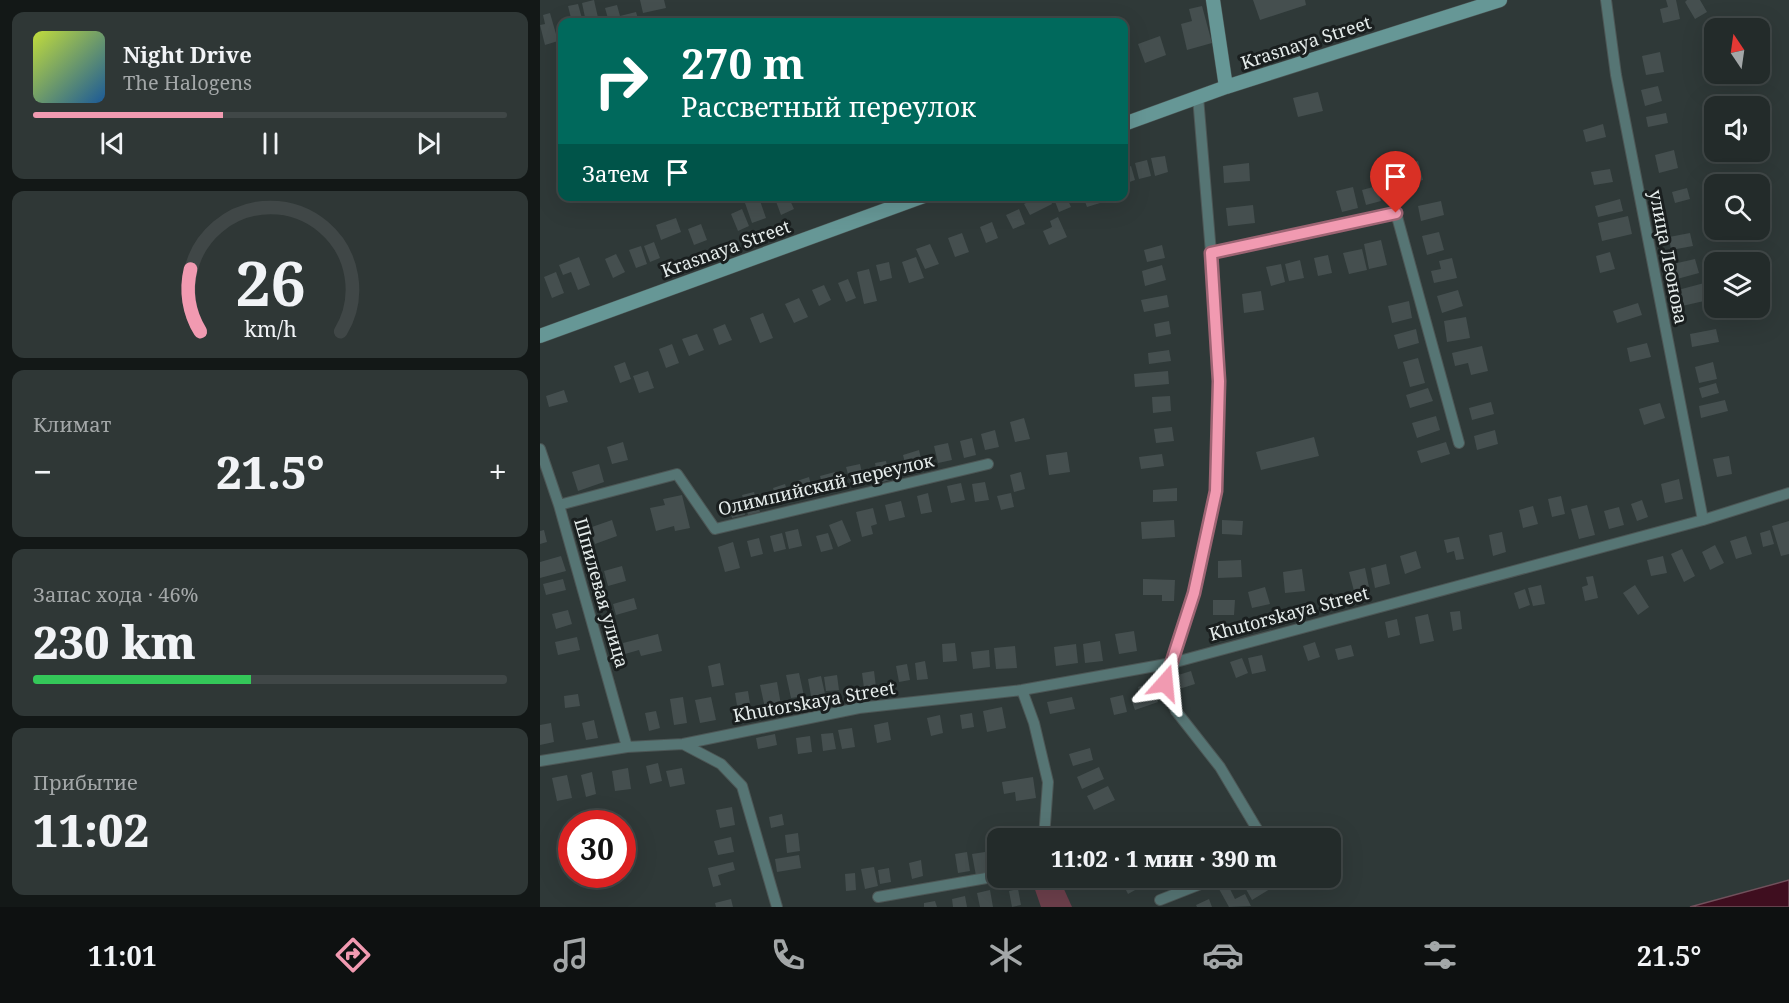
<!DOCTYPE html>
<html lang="ru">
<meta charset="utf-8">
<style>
body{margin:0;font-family:"Noto Serif",serif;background:#2f3736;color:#f1f3f6;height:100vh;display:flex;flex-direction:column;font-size:22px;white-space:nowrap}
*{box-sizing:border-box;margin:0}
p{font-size:20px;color:#a3a7a8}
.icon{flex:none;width:33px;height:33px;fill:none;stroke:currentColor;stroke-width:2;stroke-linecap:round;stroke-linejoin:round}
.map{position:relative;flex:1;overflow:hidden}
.details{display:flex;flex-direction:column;gap:12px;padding:12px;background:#131817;width:540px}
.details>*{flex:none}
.hud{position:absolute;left:18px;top:18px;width:570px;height:183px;border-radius:12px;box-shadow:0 6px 24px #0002,0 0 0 2px #404747;background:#00695c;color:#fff;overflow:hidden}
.needle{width:39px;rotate:347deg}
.controls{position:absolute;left:1164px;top:18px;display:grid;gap:12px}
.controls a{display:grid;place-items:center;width:66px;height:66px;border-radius:12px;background:#232b2a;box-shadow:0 6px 24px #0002,0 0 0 2px #404747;font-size:30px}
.speed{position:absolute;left:18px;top:810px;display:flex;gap:12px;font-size:30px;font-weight:700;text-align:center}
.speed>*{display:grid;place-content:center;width:78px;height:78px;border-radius:50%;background:#232b2a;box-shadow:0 6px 24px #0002,0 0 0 2px #404747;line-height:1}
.speed .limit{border:9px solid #d22;background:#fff;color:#111}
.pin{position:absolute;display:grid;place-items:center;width:51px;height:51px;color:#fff;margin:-62px -26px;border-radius:50% 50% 50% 0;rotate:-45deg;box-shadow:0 0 6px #0007}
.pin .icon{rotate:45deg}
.me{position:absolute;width:66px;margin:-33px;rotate:18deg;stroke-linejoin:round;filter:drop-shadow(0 0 4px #0008)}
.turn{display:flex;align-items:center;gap:21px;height:126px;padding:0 24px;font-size:27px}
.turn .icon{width:78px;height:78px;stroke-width:2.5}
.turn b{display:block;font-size:42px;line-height:51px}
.then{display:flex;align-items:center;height:57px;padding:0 24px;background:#0003;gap:12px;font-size:22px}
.big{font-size:45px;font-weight:800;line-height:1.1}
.details .tile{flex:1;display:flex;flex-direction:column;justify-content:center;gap:9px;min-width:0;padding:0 21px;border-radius:12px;background:#2f3736}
.details .dial{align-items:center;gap:0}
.dial svg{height:156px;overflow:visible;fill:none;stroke:#404747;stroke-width:7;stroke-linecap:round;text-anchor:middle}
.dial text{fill:#f1f3f6;stroke:none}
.song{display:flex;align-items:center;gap:18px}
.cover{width:72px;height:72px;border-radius:9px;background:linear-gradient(135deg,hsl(70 70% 55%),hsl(210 70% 35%))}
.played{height:6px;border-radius:3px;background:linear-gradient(90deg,#f19ab1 40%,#404747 40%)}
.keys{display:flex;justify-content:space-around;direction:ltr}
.heat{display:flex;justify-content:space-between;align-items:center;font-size:33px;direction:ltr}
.charge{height:9px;border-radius:4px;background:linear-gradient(90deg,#34c759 46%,#404747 0)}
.trip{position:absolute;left:447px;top:828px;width:354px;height:60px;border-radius:12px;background:#232b2a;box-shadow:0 6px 24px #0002,0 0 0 2px #404747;font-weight:800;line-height:60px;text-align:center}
.tab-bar{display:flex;height:96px;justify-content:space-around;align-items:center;background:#0e1111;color:#a3a7a8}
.tab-bar .icon{width:42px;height:42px}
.tab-bar .selected{color:#f19ab1}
.tab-bar b{font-size:27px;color:#f1f3f6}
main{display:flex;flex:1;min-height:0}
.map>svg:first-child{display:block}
</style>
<main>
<section class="details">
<div class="tile">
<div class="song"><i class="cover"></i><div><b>Night Drive</b><p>The Halogens</p></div></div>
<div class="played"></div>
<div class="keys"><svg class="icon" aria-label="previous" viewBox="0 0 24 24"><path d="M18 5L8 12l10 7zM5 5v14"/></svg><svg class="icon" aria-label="pause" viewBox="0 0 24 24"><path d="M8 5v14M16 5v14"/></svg><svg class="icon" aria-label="next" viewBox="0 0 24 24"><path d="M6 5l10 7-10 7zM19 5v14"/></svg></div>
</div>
<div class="tile dial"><svg viewBox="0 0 100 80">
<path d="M14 69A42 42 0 1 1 86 69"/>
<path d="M14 69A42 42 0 0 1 9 37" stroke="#f19ab1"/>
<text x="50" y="56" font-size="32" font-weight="700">26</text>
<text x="50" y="72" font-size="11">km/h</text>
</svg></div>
<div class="tile"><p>Климат</p>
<div class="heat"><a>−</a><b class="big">21.5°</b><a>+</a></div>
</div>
<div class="tile"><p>Запас хода · 46%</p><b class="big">230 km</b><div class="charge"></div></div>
<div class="tile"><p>Прибытие</p><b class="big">11:02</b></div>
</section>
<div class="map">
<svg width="1249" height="907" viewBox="0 0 1249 907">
<rect width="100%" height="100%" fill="#2f3938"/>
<path fill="#6c3f4b" d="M491 878H519L532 907H501Z"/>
<path fill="#3f0e1f" stroke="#71515c" stroke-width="1.5" d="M1249 880V907H1150Z"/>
<path fill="#454f4f" d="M54 0 59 22H46L42 3Z
M100 0H124L126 8 103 13Z
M713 0H765L766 5 720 20Z
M1126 0H1136L1140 19 1123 23 1120 9 1128 7Z
M1147 0H1160L1167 12 1155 19 1145 2Z
M38 4 43 22H32L28 6Z
M77 5 80 16 96 12 99 22H69L65 8Z
M662 6 672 43 647 50 641 24 652 21 649 9Z
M10 13 18 41 5 45 0 25 5 24 3 15Z
M620 36 626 55 605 63 598 44Z
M1120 52 1124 72 1106 75 1102 56Z
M1118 86 1122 101 1105 106 1101 90Z
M778 92 783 111 758 117 753 98Z
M1126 113 1128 123 1108 127 1106 117Z
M1063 124 1066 137 1046 142 1043 130Z
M1134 150 1138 168 1119 173 1115 155Z
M625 156 628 172 615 176 611 158Z
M607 160 611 176 599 179 595 163Z
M878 161 883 180 861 185 857 166Z
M709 163 710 181 684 183 683 166Z
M591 166 595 180 584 184V169Z
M1070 169 1073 182 1054 185 1051 172Z
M837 186 841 201 826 205 822 190Z
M813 187 818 208 802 212 796 191Z
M1147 188 1150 199 1135 203 1132 192Z
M234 196H248L254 209 241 215Z
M499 196H508L512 204 490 215 484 204Z
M513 196H526L531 207 519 212Z
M543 196H558L560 203 547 207Z
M219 198 226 218 212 223 205 203Z
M1080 199 1083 211 1058 217 1055 206Z
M901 201 904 215 881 221 878 206Z
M713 205 715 223 688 226 686 208Z
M202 209 209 226 198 231 191 214Z
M479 209 485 224 473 229 466 215Z
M1088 216 1092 234 1062 241 1058 223Z
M518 217 527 237 509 245 503 231 512 227 510 221Z
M136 218 141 232 121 240 116 225Z
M452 222 458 238 446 243 440 227Z
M161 224 167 240 154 245 148 229Z
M899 232 904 250 887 255 882 236Z
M422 233 429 252 415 257 408 238Z
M1150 233 1153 246 1131 250 1129 237Z
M841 240 847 265 829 269 824 244Z
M114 242 120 258 110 262 104 246Z
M390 244 399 264 385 269 376 249Z
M622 245 625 258 607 262 604 250Z
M101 246 107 264 96 268 89 250Z
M822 249 827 270 809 274 803 253Z
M1070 252 1075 269 1060 273 1056 256Z
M76 254 85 272 73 278 65 259Z
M788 255 792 273 778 276 774 258Z
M39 257 50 285 38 290 31 272 23 275 19 265Z
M376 257 384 278 369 283 362 262Z
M912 258 917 278 894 283 891 271 901 269 899 261Z
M1155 259 1159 273 1137 279 1133 264Z
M760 260 764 278 749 281 745 264Z
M349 262 352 278 340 281 336 265Z
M741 264 745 282 731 286 726 267Z
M622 265 626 280 605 286 602 271Z
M329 269 337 301 324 304 317 272Z
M16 272 24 293 12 298 4 277Z
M308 279 316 298 306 302 298 283Z
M1168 282 1173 299 1142 306 1138 290Z
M284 285 291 300 279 306 272 290Z
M918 290 923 306 902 313 897 296Z
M721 291 724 310 704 313 702 294Z
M627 295 629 307 604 312 601 300Z
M259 298 268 317 254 323 245 304Z
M869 301 872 318 852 323 848 306Z
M1098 303 1102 315 1077 323 1073 311Z
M223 313 233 338 220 343 210 318Z
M926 317 930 338 907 342 904 321Z
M629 321 631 334 616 337 614 324Z
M185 324 192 340 179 345 173 329Z
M876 329 879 343 858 349 854 335Z
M1176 329 1179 342 1152 347 1150 334Z
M157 334 164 350 149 356 142 339Z
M1107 343 1111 357 1090 362 1087 348Z
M132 344 139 363 126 368 119 349Z
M942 346 948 371 931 375 928 363 915 366 912 353Z
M629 350 631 361 609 364 608 353Z
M878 358 885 383 870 387 863 362Z
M85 362 91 379 80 383 74 366Z
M1173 362 1177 379 1159 383 1155 367Z
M108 371 114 388 99 393 93 376Z
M628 371 629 384 595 387 594 374Z
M1176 383 1179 393 1162 398 1159 388Z
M888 388 893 401 870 408 866 395Z
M24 390 28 402 9 407 6 396Z
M630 396 631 411 613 413 612 397Z
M1185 400 1188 411 1161 418 1159 406Z
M951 402 954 414 932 420 929 408Z
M1120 403 1125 418 1104 425 1099 409Z
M896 416 900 430 877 438 872 423Z
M484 418 490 439 475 442 470 422Z
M632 427 634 441 616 443 614 429Z
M455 430 459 447 445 450 441 434Z
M955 430 958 444 937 450 934 436Z
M774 437 779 456 721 470 716 452Z
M432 438 436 455 424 458 420 441Z
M83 442 88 460 72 464 67 447Z
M906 442 910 454 881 463 877 451Z
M408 443 412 460 398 463 394 446Z
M379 450 383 467 367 471 363 455Z
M527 452 530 472 509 475 506 455Z
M622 454 624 466 601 469 599 457Z
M1189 456 1192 474 1177 477 1173 459Z
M346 461 350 480 339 483 335 463Z
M59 464 64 482 38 491 32 472Z
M320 464 324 482 311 485 306 467Z
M295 472 299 490 285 494 280 476Z
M481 472 485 489 474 492 470 475Z
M269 477 273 493 261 496 257 481Z
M1139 479 1143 499 1125 503 1121 484Z
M445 482 449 500 435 502 432 484Z
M421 483 425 500 411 503 407 486Z
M245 484 250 500 238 504 233 488Z
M637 488V501L613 502V490Z
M214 492 220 512 208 515 202 495Z
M388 493 392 512 381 514 377 496Z
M471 493 474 507 461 510 457 496Z
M142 495 150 528 135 531 134 526 116 531 110 508 125 505 123 499Z
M1021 496 1025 514 1012 517 1008 499Z
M201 498 205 515 192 518 188 501Z
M1102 500 1108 517 1097 521 1091 504Z
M361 501 365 517 349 521 345 505Z
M1047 505 1055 535 1039 539 1031 509Z
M993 506 998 524 983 528 979 510Z
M1079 507 1084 525 1069 529 1064 511Z
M333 508 337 524 331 526 333 534 322 537 316 512Z
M72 520 77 536 55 544 49 528Z
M302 520 311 541 298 547 289 525Z
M634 520 635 537 602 539 601 522Z
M682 520 703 521 702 535 682 534Z
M1249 521V554L1241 556 1232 526Z
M258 529 262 546 249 549 245 532Z
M4 530 7 542 0 544V531Z
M1230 530 1234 544 1223 547 1220 533Z
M962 532 966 552 953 556 949 535Z
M242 533 246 549 234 552 230 536Z
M288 533 293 549 281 552 276 536Z
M1206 536 1212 554 1196 559 1190 541Z
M919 537 924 559 916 560 914 551 907 553 904 540Z
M219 538 223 554 211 557 207 541Z
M193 542 200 568 185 572 178 547Z
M1175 545 1184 563 1170 570 1162 552Z
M1142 549 1155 576 1144 582 1131 554Z
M876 551 881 568 865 574 860 556Z
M21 556 26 571 0 578V562Z
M1123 556 1127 573 1111 576 1107 560Z
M701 560 702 577 678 578V561Z
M846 564 850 584 835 588 831 568Z
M82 566 86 581 68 586 64 571Z
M825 568 829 587 814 591 809 572Z
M762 569 765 591 745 593 743 572Z
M1053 576 1058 598 1045 601 1042 587 1048 585 1046 577Z
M23 579 26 590 6 595 3 584Z
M603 579 635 580 634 601H622V595H603Z
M1001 585 1005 604 993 606 988 588Z
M1095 585 1109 607 1098 615 1083 593Z
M725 587 730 604 712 608 708 592Z
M985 589 990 605 979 609 974 593Z
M94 598 97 609 76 615 73 604Z
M673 600H695L694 615H673Z
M28 610 32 624 16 629 12 614Z
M920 611 922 629 913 631 910 612Z
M888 614 894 641 880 644 875 617Z
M857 619 860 635 848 638 845 622Z
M594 631 597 651 579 654 575 634Z
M118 634 122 651 101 656 99 650 85 654 83 643Z
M37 637 40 650 18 655 15 642Z
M560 641 563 661 545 663 543 644Z
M775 642 780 657 768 661 763 646Z
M415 643 417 661 403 662 402 644Z
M536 644 538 663 516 666 514 647Z
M811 645 814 656 798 660 795 649Z
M475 646 477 668 456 669 454 648Z
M449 650 450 667 433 669 431 652Z
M722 655 726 671 712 674 708 658Z
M702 658 708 673 696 678 690 662Z
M385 661 388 679 377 680 375 663Z
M180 663 184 685 172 687 168 666Z
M367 664 370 680 359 682 356 666Z
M334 671 336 687 324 688 322 673Z
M651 671 655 684 636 690 632 677Z
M259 673 264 696 251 698 246 675Z
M297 675 299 690 286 691 284 677Z
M281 676 285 694 271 696 268 679Z
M237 682 241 705 225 708 220 685Z
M611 682 618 702 595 710 591 699 601 696 598 687Z
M208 691 211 710 198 712 195 693Z
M38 694 40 706 25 708 24 696Z
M583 695 587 712 574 715 570 698Z
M143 697 147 723 134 725 130 699Z
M171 697 176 720 160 723 155 700Z
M532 697 535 709 510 714 507 702Z
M462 707 466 728 447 732 443 711Z
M116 711 120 728 109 731 105 713Z
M432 713 434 727 422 729 420 715Z
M400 715 403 733 391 736 387 718Z
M54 720 58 738 46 740 42 723Z
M348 722 351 740 337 743 334 725Z
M11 723 14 742 0 745V725Z
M312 728 315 747 302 749 298 730Z
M293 733 296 749 283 751 281 734Z
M235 734 237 745 218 749 216 738Z
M270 736 272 752 258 754 256 738Z
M550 748 553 760 533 766 529 754Z
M118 763 122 781 110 784 106 766Z
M559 767 564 779 542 789 537 777Z
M88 768 91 789 75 791 72 771Z
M142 768 145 784 130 787 126 771Z
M52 772 56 794 46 797 41 775Z
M27 775 32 798 17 801 12 778Z
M493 777 496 798 476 801 475 792 464 794 462 782Z
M568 786 575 800 554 810 547 796Z
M192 807 195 825 180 828 176 810Z
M242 814 244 825 231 828 229 817Z
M258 833 260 851 247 853 245 835Z
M191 837 194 852 178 855 174 841Z
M427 852 430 871 418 873 415 854Z
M445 852 449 874 436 876 432 854Z
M259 855 261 868 237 872 235 859Z
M381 860 383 876 372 879 369 863Z
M193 862 195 870 178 875 181 885 173 887 168 868Z
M334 867 338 886 325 889 321 869Z
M349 868 351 882 340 884 338 870Z
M315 873 316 890 306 891 305 874Z
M580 878H600L604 885 588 894Z
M636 878H659L641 887Z
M709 878H712L718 886 726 882 730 889 712 900 702 882Z
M688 885 695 899 705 894 711 906 689 907 679 889Z
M478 889 481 905 472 907 469 891Z
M450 890 453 907H440L437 893Z
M425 896 427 907H413L412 899Z
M191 899 193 907H176L175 903Z
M669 899 672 907H657L656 905Z
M395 901 397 907H384V903Z"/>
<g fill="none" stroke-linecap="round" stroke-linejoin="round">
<g stroke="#4c5655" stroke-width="12">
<path id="street" d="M1066 0 1076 75 1163 520
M658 97 671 253 679 381 676 491 654 593 625 683 636 711 680 767 720 834 718 838
M671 253 856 213 919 443
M0 449 19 505 87 747
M19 505 137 474 175 529 448 464
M482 690 494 723 508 782 504 838
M143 744 181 764 202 786 237 907
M0 761 87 747 143 744 319 708 482 690 632 663 1163 520 1249 493
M338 897 458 876
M620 900 676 878"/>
</g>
<g stroke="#4c5655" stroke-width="15">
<path id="secondary" d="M673 0 686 87
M584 124 686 87 960 0
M0 336 384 196"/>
</g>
<use href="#street" stroke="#567574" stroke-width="10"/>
<use href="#secondary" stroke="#669796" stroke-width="14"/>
</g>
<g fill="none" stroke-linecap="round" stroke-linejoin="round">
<g stroke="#9d6473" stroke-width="15">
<path id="route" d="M625 683 654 593 676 491 679 381 671 253 856 213"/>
</g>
<use href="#route" stroke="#f19ab1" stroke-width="10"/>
</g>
<g text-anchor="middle" stroke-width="6" stroke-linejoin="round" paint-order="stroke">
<g font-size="18" fill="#e5eceb" stroke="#1a1f1f">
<text transform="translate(766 43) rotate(-18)" y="6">Krasnaya Street</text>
<text transform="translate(186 249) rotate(-20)" y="6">Krasnaya Street</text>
<text transform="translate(1128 257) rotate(79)" y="6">улица Леонова</text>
<text transform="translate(286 485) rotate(-13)" y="6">Олимпийский переулок</text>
<text transform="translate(61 593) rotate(74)" y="6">Шпилевая улица</text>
<text transform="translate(749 614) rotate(-15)" y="6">Khutorskaya Street</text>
<text transform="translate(274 702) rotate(-10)" y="6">Khutorskaya Street</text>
</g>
</g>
</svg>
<div class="controls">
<a><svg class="needle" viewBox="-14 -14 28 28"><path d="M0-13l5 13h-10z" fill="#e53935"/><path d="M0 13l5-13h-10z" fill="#a3a7a8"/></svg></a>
<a><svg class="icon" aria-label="sound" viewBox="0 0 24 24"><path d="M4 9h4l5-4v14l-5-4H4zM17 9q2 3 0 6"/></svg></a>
<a><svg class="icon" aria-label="search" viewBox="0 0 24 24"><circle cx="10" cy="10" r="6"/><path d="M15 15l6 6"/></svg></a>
<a><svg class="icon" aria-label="layers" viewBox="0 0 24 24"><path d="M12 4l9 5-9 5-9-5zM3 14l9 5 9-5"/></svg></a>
</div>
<div class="speed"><div class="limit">30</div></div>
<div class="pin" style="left:856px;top:213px;background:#d93025"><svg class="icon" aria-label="arrive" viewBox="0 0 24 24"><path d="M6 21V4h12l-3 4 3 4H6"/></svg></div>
<svg class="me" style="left:625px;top:683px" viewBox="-20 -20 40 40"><path d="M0-17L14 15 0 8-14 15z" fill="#f19ab1" stroke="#fff" stroke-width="4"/></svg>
<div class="trip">11:02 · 1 мин · 390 m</div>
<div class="hud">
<div class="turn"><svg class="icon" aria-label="right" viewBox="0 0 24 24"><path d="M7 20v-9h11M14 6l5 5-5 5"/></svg><div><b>270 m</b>Рассветный переулок</div></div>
<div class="then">Затем<svg class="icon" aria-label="arrive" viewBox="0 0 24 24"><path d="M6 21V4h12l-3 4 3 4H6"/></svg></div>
</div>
</div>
</main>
<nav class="tab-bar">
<b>11:01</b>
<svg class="icon selected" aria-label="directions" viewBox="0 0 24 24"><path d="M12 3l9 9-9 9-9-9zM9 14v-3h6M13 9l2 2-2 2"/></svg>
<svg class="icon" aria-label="music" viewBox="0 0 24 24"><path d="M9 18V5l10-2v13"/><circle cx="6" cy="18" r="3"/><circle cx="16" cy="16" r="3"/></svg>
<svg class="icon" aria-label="phone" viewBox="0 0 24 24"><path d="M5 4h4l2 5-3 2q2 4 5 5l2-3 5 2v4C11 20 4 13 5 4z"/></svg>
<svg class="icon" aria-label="climate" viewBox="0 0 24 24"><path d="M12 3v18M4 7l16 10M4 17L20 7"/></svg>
<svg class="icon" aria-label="car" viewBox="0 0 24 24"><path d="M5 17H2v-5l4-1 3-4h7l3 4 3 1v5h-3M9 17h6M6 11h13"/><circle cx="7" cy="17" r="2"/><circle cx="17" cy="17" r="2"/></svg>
<svg class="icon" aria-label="filters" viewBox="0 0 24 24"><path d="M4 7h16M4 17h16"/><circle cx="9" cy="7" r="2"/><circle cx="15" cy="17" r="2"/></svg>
<b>21.5°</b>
</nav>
